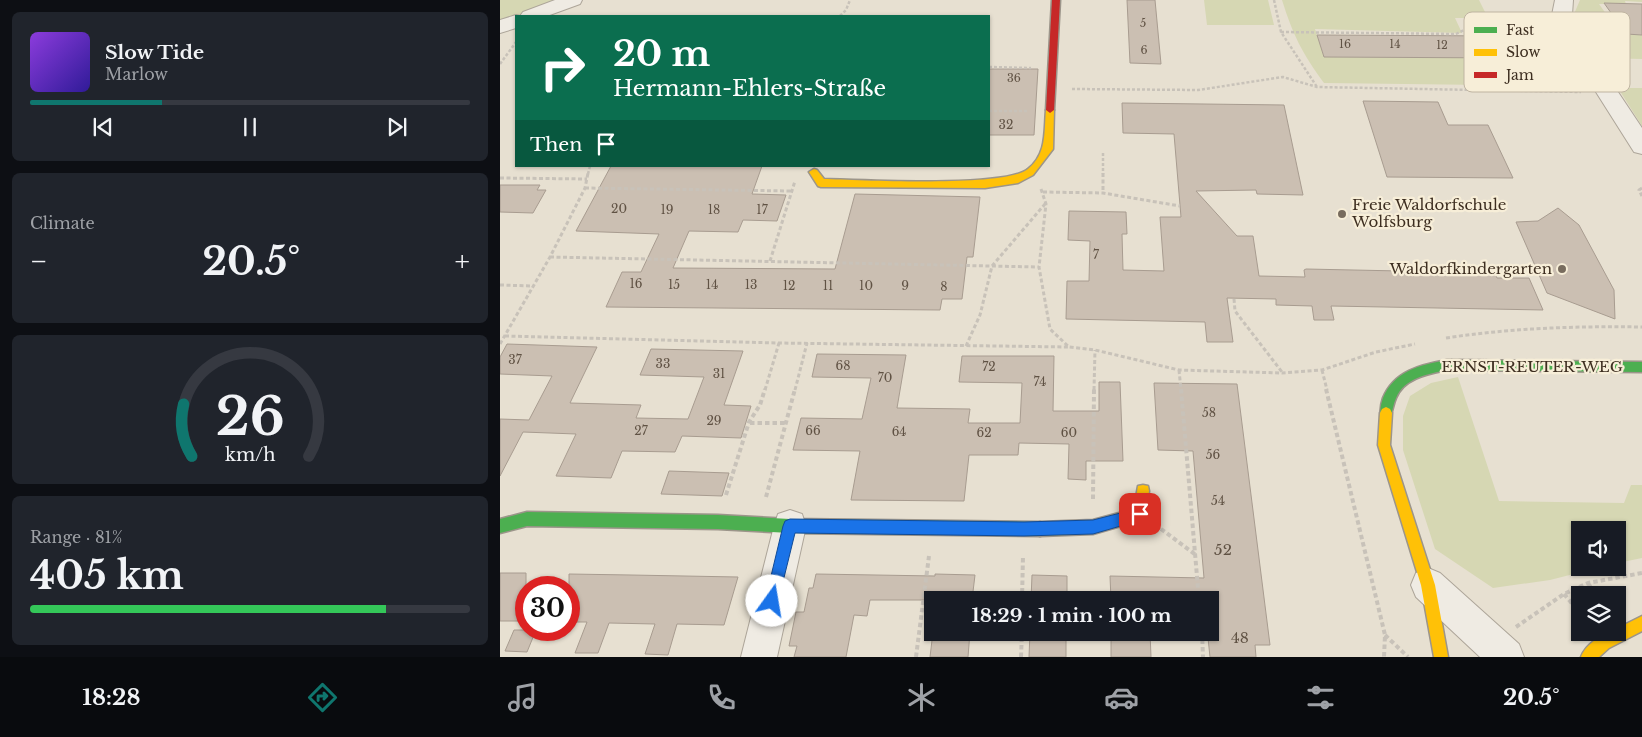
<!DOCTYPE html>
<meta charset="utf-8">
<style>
body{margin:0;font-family:"Libre Baskerville",serif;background:#20242c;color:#f1f3f6;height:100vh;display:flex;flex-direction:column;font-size:19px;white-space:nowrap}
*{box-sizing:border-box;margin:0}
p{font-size:16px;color:#9ea1a6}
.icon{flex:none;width:28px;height:28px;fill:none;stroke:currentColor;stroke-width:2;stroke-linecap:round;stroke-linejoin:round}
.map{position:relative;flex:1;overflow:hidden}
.drawer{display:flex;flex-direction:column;gap:12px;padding:12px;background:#0d0f14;width:500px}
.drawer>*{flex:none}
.top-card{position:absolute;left:15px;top:15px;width:475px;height:152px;border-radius:0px;box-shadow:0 1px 4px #0004;background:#0b6e4f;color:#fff;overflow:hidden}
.buttons{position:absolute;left:1071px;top:521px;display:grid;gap:10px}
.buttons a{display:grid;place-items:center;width:55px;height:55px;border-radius:0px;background:#171b24;box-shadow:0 1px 4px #0004;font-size:25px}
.speed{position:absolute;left:15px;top:576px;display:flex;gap:10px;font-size:25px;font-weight:700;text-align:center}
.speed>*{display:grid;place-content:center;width:65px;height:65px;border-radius:50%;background:#171b24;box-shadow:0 1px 4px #0004;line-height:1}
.speed .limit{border:8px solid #d22;background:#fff;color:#111}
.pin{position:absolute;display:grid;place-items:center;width:42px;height:42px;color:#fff;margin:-21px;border-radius:10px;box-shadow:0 2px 8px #0006}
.me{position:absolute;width:55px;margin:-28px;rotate:13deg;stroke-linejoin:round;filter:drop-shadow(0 0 4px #0008)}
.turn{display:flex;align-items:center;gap:18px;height:105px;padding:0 15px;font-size:22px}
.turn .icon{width:65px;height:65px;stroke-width:2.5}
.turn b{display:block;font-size:35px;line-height:42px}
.then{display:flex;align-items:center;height:48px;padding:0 15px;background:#0003;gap:10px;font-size:19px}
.big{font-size:38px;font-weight:700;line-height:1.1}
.drawer .card{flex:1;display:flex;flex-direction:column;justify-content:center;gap:8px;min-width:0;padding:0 18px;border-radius:8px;background:#20242c}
.drawer .dial{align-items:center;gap:0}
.dial svg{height:130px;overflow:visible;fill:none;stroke:#363941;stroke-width:7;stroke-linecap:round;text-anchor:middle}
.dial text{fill:#f1f3f6;stroke:none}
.song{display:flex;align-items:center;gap:15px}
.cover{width:60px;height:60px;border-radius:8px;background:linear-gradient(135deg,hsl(270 70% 55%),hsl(250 70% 35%))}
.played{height:5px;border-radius:2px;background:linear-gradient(90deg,#0f766e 30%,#363941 30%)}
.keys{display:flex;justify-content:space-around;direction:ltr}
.heat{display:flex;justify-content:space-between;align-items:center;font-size:28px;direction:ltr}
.charge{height:8px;border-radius:4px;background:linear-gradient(90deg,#34c759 81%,#363941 0)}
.trip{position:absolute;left:424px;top:591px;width:295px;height:50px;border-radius:0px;background:#171b24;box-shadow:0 1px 4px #0004;font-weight:700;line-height:50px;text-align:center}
.dock{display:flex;height:80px;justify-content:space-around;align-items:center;background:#090b0e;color:#9ea1a6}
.dock .icon{width:35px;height:35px}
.dock .selected{color:#0f766e}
.dock b{font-size:22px;color:#f1f3f6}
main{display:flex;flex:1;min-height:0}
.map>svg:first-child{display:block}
</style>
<main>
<section class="drawer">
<div class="card">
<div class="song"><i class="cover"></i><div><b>Slow Tide</b><p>Marlow</p></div></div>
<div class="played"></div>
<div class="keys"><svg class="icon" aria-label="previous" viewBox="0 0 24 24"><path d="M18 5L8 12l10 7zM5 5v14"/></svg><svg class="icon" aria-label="pause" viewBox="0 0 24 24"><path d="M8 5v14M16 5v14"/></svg><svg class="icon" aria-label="next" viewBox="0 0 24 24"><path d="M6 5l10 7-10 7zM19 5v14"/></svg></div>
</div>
<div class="card"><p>Climate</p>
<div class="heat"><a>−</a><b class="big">20.5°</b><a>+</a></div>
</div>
<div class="card dial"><svg viewBox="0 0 100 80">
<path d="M14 69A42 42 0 1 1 86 69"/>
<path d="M14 69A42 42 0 0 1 9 37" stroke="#0f766e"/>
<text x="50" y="56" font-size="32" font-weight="700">26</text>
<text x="50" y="72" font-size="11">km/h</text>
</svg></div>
<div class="card"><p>Range · 81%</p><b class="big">405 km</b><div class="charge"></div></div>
</section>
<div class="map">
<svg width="1142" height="657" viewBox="0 0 1142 657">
<rect width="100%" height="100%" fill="#e7e0d1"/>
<path fill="#d6d7b3" d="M0 0H58L0 22Z
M704 0H768L774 25H707Z
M782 0H979L988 18H955L962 33 815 29 824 56 1013 58 1000 34 1013 35 1024 55H1053L1069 86 824 83C802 53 793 35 782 0Z
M1080 0H1142V2L1125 1 1126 4H1099L1109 18 1115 19 1126 34 1142 35V59L1099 58 1083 36 1074 14Z
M1118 88H1142V126Z
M958 377 999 501 1124 503 1131 485H1142V558L1118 563V530H1080V568H1097L1050 580 993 588 935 549 903 450V416L910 396 931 383Z"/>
<path fill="#cbbfb2" stroke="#a89c90" d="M627 0H655L661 64 630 63Z
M1104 3 1142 4V35L1126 34Z
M817 35 1001 36 1013 58 824 57Z
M489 69H538L534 135H489Z
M863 101 938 102 948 125H988L1013 178 887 177Z
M622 103 784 105 803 195 757 194 756 190 696 191 737 236H753L759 276 805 277 804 270 806 269 995 273 997 278H1029L1043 310 831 306 834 320H814L812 306 776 305V299L727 298 733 342H707L705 322 566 319 567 281H589L590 241 568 240 569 211 626 212 627 234H622L623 270 664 271 660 217H681L674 134 623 133Z
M111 166H262L252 194 286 195 277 221 243 220 238 232 189 231 173 268 335 269 355 194 480 197 473 257H467L462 299H442L440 310 106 307 122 272H141L159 234 76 231Z
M0 185H40L37 190H46L33 213 0 212Z
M1058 208 1079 225 1114 290 1115 319 1047 293 1016 222 1038 221Z
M7 344 97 347 70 403 141 405 136 418 188 419 204 377 140 375 151 349 243 351 224 405 251 406 241 438 182 436 175 452 122 451 111 478 56 476 76 434 23 432 0 476V419L29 420 52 376 0 374V357Z
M317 354 406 355 397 408 470 409 468 423H520L522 383 459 382 462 356H554L553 411H599V382H620L623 461H586V480L568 479 569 444 519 443 518 455H469L464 501 351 500 360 451 293 450 301 418 362 419 371 378 312 377Z
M654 383 737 384 770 645H755L756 657H710L708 638 710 600H611L610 576 704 578 693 451 658 450Z
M169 471 229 473 222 496 161 494Z
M0 573H26V621H0Z
M69 574 131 575 238 577 224 625 177 624 168 655 145 654 155 624 109 623 98 653H75L87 622H69Z
M316 574 435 576V574L475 575 472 600H370L367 616 354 615 346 657H294L297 646H289L296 612H304L309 588H313Z
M532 575 567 576V600H531Z
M14 630H36L27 652 5 651Z
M433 632H470L468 657H430Z
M530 632H566V657H529Z
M611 632H650L651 657H611Z"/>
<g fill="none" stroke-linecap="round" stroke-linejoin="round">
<g stroke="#ada599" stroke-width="2">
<path id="street" d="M55 0H82L80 4 47 16H20L23 12Z
M1055 0H1073L1072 15 1078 32 1142 128V154L1134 152 1058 32 1052 15Z
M16 15 20 16H16V28L0 33V20Z
M290 510 302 514 306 526 277 657H241L274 526 278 514Z
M928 568 940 573 1019 644 1024 657H980L916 597 911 585 916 573Z"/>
</g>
<g stroke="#9c958a" stroke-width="3">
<path id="fast" d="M947 360 1142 362V372L947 370C928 374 904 378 896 398 893 404 893 411 890 417L886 419 882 417C879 411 881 404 883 398 894 371 920 365 947 360Z
M27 512 218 515 290 519 540 522 545 524 547 529 545 534 540 536 290 533 218 529 27 526 0 533V519Z"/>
</g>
<g stroke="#9c958a" stroke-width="3">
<path id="slow" d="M550 107 554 110 553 149 533 175 518 183 485 188 321 187 318 186 309 172 314 169 317 170 324 179C360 180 505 188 528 169 547 154 544 132 546 110Z
M886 407 890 409 892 413 890 445 935 585 948 657H934L921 585 878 445 880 413 882 409Z
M643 485 648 486 649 491 645 519 593 534 540 536 535 534 533 529 535 524 540 522 593 520 634 509 638 486Z
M1142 616V631L1109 648 1099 657H1081C1086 644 1103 632 1118 632V628Z"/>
</g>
<g stroke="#9c958a" stroke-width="3">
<path id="jam" d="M552 0H560L554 110 550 113 546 110Z"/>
</g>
<path stroke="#c8c2b9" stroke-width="2.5" stroke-dasharray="3 2" stroke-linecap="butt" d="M774 0 781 32 817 87
M340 16 346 10 350 0
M781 32 956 34 964 30
M0 64 16 42
M489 67 531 68
M572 89 698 90 783 77 817 87 1081 92
M489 111H528
M603 153V174
M88 174 90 166"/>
<path stroke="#c8c2b9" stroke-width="3" stroke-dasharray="4 2.5" stroke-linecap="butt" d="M603 173V193
M0 178 87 179
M85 188 291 191
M1142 188 1139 190 1142 196
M541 189 546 204 539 267 550 329 569 347 595 350 679 370 782 373 822 370 876 352 915 344
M543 192 603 193 680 206
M50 257 539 267
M270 261 295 181
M0 285 34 286
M734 299 735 311 782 372
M5 336 279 343 569 347
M946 338C1011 328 1076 326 1142 327
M0 344 50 257 85 188 88 173
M466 346 480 315 492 266 545 204
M679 370 681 390
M822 370 827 390
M265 390 279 343
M295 390 307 343
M594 390 595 350"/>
<path stroke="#c8c2b9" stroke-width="4" stroke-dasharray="4.5 3" stroke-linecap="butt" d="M681 389 699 600
M826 389 885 635 884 657
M250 423H286
M226 495 249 422 260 405 265 389
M266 497 295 389
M593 499 594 389
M661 529 696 555
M1088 583 1096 595
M1064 594 1080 613
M522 600 523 556
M1016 627 1064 594 1088 583 1142 573
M702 632 703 657
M885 635 908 657
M416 657 429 556
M521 657 522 632"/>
<use href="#street" fill="#efebe3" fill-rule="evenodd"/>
<use href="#fast" fill="#4caf50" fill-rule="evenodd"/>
<use href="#slow" fill="#ffc107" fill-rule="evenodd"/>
<use href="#jam" fill="#c62828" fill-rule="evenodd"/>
</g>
<path fill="#1a73e8" stroke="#114b97" d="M640 508 645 510 647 514 645 519 593 534 524 536 295 533 277 606 272 608 267 606 265 601 283 526 285 521 290 519 524 522 593 520Z"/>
<g fill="#786c5e" stroke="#f7eed8" stroke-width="2">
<circle cx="842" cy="214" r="5"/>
<circle cx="1062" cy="269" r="5"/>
</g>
<g text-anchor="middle" stroke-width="4.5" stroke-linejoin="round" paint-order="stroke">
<g font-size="11" fill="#605244">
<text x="643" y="27">5</text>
<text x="845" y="48">16</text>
<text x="895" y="48">14</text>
<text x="942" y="49">12</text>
<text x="644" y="54">6</text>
<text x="514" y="82">36</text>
</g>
<g font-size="12" fill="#605244">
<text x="506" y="129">32</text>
<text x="119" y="213">20</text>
<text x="167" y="214">19</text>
<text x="214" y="214">18</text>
<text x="262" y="214">17</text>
<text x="596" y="259">7</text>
<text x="136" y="288">16</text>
<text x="174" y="289">15</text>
<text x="212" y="289">14</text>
<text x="251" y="289">13</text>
<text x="289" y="290">12</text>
<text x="328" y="290">11</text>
<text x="366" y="290">10</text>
<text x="405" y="290">9</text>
<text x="444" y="291">8</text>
<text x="15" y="364">37</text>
<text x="163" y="368">33</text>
<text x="343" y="370">68</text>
<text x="489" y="371">72</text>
<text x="219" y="378">31</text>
<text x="385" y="382">70</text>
<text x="540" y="386">74</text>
<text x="709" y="417">58</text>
<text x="214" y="425">29</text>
<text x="141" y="435">27</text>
<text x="313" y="435">66</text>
<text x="399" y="436">64</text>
<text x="484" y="437">62</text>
<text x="569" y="437">60</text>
<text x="713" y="459">56</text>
<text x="718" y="505">54</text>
</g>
<g font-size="15" fill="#3d2e20" stroke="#f7eed8" text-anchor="start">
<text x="852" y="210">Freie Waldorfschule<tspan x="852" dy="17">Wolfsburg</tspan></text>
<text x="1052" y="274" text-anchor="end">Waldorfkindergarten</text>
</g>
<g font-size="15" fill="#3d2e20" stroke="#f7eed8">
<text x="1032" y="372">ERNST-REUTER-WEG</text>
</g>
<g font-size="15" fill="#605244">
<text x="723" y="555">52</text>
<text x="740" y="643">48</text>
</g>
</g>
<rect x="964" y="12" width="166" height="80" rx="8" fill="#f7eed8" stroke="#bfb4a1" stroke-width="1"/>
<rect x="974" y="27" width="23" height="6" fill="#4caf50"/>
<rect x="974" y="49" width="23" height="7" fill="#ffc107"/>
<rect x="974" y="72" width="23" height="6" fill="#c62828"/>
<g font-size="14" fill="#3d2e20">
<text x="1006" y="35">Fast</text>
<text x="1006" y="57">Slow</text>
<text x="1006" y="80">Jam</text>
</g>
</svg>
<div class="buttons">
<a><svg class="icon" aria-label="sound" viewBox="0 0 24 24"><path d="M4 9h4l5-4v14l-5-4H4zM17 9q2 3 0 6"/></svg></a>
<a><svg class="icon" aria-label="layers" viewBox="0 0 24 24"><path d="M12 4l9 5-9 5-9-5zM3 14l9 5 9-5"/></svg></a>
</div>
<div class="speed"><div class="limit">30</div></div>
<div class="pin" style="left:640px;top:514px;background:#d93025"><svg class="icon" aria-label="arrive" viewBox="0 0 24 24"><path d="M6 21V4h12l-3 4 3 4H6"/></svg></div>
<svg class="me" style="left:272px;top:601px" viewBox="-20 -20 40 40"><circle r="19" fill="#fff"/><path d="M0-13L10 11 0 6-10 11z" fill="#1a73e8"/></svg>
<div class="trip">18:29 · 1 min · 100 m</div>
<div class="top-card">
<div class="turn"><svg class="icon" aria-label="right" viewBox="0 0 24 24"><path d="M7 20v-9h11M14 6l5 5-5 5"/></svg><div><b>20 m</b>Hermann-Ehlers-Straße</div></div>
<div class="then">Then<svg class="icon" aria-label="arrive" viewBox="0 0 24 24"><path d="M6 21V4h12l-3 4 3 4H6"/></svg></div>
</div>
</div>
</main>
<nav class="dock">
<b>18:28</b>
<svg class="icon selected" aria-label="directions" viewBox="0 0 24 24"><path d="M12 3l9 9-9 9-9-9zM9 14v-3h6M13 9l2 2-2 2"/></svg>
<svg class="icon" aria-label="music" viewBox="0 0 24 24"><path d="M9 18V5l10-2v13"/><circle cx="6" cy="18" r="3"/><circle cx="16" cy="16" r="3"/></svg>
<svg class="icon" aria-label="phone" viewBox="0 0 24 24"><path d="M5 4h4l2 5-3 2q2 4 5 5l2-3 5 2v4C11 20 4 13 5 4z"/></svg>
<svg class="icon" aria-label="climate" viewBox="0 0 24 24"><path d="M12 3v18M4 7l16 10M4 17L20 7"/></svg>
<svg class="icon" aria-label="car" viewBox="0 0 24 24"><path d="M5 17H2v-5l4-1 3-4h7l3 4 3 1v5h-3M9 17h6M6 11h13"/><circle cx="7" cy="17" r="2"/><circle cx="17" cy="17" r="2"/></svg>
<svg class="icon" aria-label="filters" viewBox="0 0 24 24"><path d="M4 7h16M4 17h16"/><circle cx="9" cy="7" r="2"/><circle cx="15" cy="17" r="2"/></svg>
<b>20.5°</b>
</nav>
